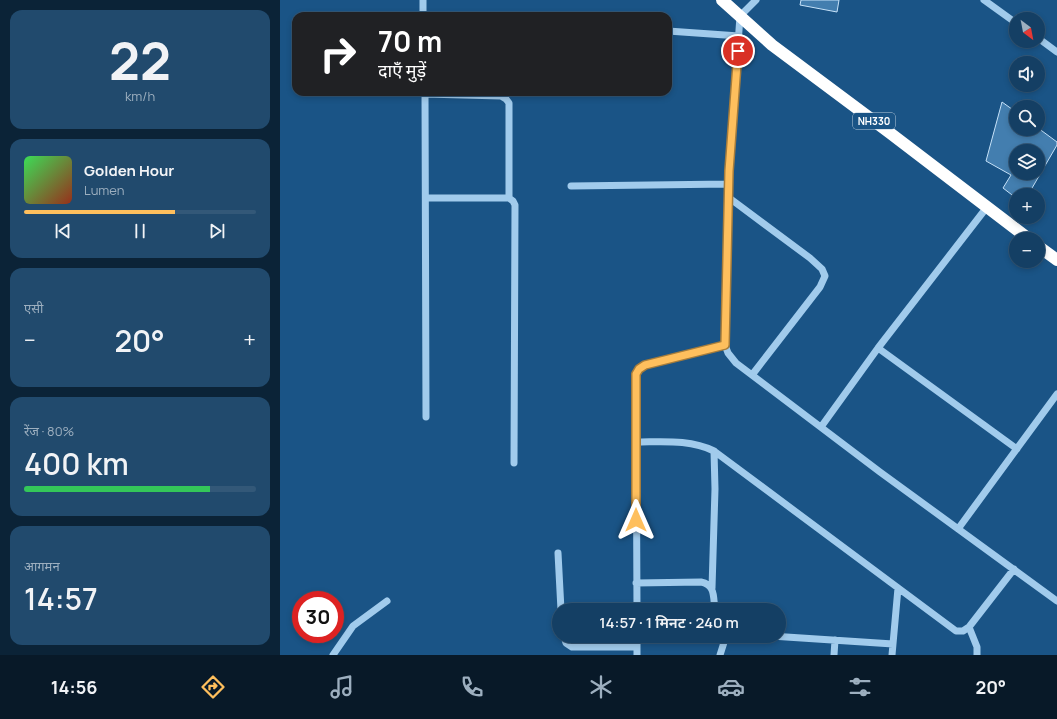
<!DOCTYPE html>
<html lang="hi">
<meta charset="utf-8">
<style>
body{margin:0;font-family:Manrope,"Noto Sans Devanagari",sans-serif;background:#214a6d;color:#f1f3f6;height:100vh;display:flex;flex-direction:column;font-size:15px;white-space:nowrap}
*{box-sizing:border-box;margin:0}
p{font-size:13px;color:#9dafbf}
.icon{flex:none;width:22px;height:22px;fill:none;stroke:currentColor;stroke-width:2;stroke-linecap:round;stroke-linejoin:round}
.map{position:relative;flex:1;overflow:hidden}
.panel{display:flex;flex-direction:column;gap:10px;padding:10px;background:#0b2337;width:280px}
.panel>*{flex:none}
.banner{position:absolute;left:12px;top:12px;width:380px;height:84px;border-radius:12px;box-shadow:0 2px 6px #0003,0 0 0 1px #335878;background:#202124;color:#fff;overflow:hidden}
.needle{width:26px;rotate:148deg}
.fabs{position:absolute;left:729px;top:12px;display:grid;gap:8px}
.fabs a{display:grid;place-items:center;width:36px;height:36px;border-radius:50%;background:#143f64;box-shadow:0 2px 6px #0003,0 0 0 1px #335878;font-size:20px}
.speed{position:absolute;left:12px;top:591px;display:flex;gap:8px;font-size:20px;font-weight:700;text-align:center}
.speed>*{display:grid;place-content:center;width:52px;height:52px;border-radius:50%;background:#143f64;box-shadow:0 2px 6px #0003,0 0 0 1px #335878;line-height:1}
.speed .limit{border:6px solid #d22;background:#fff;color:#111}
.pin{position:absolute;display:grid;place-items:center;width:34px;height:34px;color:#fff;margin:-17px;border:2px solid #fff;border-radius:50%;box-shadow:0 1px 4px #0007}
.me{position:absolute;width:44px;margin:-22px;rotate:0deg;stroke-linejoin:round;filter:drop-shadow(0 0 3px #0008)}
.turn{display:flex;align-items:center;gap:14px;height:84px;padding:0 20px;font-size:18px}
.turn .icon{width:52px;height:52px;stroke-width:2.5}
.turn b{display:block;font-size:28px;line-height:34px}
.big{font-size:30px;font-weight:600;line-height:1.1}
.panel .tile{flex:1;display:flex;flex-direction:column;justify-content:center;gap:6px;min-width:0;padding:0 14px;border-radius:12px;background:#214a6d}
.panel .dial{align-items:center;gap:0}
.dial b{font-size:52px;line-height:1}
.song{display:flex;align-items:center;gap:12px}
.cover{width:48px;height:48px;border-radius:6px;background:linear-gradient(135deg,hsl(130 70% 55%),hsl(10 70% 35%))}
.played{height:4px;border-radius:2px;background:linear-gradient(90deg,#febf5d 65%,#335878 65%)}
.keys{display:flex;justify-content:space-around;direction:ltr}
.heat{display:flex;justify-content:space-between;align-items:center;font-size:22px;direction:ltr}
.charge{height:6px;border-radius:3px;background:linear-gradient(90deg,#34c759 80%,#335878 0)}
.trip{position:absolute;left:272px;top:603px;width:234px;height:40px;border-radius:20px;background:#143f64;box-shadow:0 2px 6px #0003,0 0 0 1px #335878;font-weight:600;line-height:40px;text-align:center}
.tabs{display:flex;height:64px;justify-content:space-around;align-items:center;background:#081928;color:#9dafbf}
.tabs .icon{width:28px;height:28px}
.tabs .selected{color:#febf5d}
.tabs b{font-size:18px;color:#f1f3f6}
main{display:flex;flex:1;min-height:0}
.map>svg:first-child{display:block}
</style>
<main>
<section class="panel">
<div class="tile dial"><b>22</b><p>km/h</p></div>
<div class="tile">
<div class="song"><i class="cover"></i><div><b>Golden Hour</b><p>Lumen</p></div></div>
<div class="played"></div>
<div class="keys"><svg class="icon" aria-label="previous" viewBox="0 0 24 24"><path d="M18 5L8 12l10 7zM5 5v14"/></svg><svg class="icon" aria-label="pause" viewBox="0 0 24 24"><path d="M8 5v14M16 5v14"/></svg><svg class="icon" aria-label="next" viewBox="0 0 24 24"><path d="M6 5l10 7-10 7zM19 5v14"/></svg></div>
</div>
<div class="tile"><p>एसी</p>
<div class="heat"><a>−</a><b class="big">20°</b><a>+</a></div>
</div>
<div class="tile"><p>रेंज · 80%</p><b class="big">400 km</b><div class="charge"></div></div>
<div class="tile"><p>आगमन</p><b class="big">14:57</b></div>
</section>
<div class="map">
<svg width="777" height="655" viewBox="0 0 777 655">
<rect width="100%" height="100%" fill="#1a5486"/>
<path fill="#437eaf" stroke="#c6e2f9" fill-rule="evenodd" d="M521 0H559L557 12 520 5Z
M722 102 736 112V129H758V128L777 142V145L748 195H736V198L723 188 731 175 706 161ZM736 151H758V173H736Z"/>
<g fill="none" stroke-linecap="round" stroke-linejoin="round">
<path stroke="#a1cbec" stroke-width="7" d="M143 0V16
M476 0 460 16 449 171 445 306V345L448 353 456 363 600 472 777 601
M704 0 736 23
M388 31 459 36
M758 38 777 52
M145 92 146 417
M145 94 221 96 226 99 229 103V198
M291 186 449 184
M448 197 530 258 542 269 545 276 540 287 472 375
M146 198H229L233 201 235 205 234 463
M598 348 737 449
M541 427 598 348 707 207
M356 442C382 442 410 439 434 451L676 631H683L689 627 734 569
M678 529 777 394
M278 553 281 610
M356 583 421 582C436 585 433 598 435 610
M432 588 435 489 434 451
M357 610 356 374 359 369 365 365 445 345
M689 627 697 647V655
M284 636 286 643 292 647H357
M357 636V655
M491 636 613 644
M53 655 73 626 107 601
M440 655 446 636
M554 655 555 640
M612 655 618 588"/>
<path stroke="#fff" stroke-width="12" d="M442 0 492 45 610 133 749 239
M758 246 777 260"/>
</g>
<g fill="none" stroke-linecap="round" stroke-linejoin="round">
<g stroke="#a57c3c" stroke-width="10">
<path id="route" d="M356 520V374L359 369 365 365 445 345 449 171 458 51"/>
</g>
<use href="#route" stroke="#febf5d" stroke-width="7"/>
</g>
<g text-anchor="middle" stroke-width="4" stroke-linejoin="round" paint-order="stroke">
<rect fill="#1a5486" stroke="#baccdb" stroke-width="1" x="573" y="113" width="42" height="16" rx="3"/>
<g font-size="10" font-weight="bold" fill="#fff">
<text x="594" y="125">NH330</text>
</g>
</g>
</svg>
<div class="fabs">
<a><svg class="needle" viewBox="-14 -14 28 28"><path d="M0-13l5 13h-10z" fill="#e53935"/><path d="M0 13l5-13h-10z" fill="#9dafbf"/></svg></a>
<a><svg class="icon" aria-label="sound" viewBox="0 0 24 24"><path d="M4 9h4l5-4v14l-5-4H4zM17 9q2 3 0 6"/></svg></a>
<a><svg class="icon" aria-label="search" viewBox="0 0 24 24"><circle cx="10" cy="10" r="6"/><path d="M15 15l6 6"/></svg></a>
<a><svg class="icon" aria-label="layers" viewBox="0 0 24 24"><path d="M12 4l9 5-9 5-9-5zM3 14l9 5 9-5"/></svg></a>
<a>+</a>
<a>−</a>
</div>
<div class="speed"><div class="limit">30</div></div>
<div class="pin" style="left:458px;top:51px;background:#d93025"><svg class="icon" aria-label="arrive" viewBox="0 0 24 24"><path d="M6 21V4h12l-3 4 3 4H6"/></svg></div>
<svg class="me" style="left:356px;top:520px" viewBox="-20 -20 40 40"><path d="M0-17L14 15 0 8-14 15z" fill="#febf5d" stroke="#fff" stroke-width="4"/></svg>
<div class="trip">14:57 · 1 मिनट · 240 m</div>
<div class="banner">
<div class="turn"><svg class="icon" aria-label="right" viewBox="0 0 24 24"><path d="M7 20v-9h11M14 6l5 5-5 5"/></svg><div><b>70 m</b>दाएँ मुड़ें</div></div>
</div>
</div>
</main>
<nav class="tabs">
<b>14:56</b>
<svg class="icon selected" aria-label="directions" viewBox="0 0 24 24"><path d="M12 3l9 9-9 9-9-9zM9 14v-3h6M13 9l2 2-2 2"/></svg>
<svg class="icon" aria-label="music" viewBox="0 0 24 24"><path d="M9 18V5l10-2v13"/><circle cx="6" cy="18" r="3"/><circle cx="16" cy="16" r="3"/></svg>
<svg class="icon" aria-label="phone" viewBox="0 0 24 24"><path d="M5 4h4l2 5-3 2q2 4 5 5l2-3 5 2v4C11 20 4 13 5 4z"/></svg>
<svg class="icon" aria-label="climate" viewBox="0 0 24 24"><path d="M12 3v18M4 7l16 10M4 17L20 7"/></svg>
<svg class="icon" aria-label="car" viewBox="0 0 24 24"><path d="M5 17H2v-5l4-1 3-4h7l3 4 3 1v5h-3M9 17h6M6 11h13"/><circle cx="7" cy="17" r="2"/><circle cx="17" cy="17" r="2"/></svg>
<svg class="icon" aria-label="filters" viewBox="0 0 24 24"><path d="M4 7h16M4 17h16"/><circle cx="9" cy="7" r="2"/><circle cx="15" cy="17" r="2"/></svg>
<b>20°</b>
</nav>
